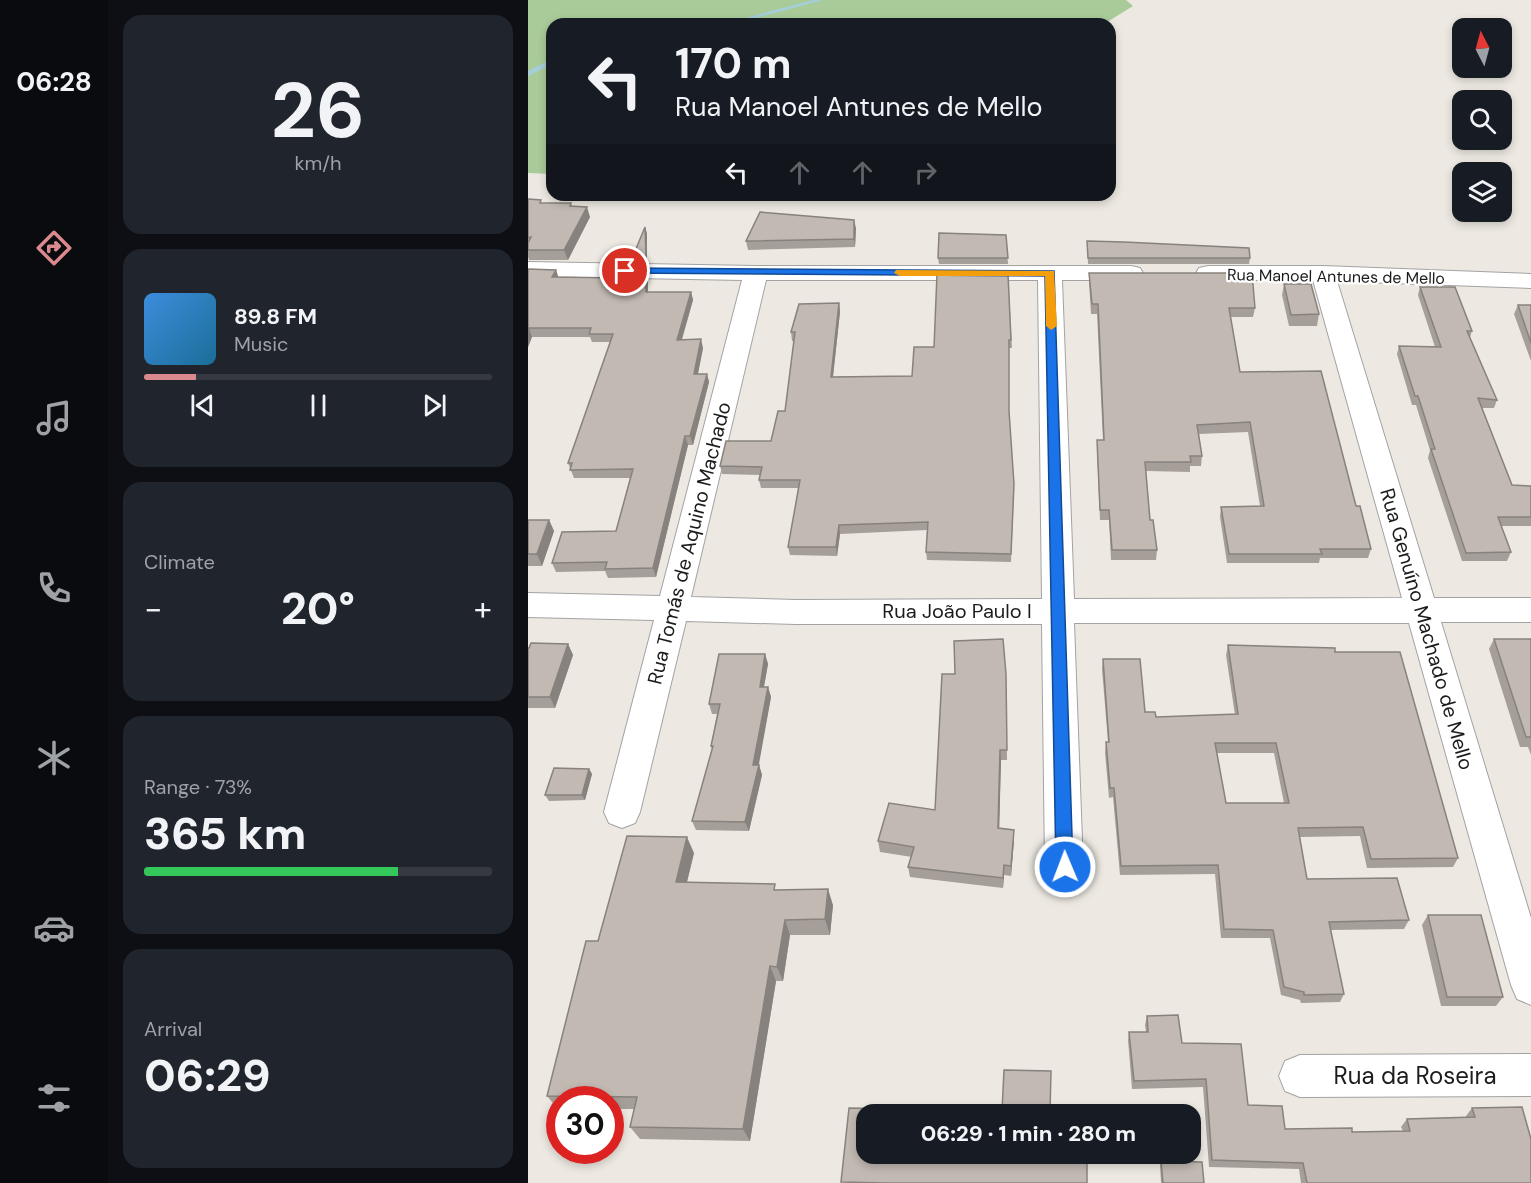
<!DOCTYPE html>
<meta charset="utf-8">
<style>
body{margin:0;font-family:"DM Sans",sans-serif;background:#20242c;color:#f1f3f6;height:100vh;display:flex;flex-direction:column;font-size:22px;white-space:nowrap}
*{box-sizing:border-box;margin:0}
p{font-size:20px;color:#9ea1a6}
.icon{flex:none;width:33px;height:33px;fill:none;stroke:currentColor;stroke-width:2;stroke-linecap:round;stroke-linejoin:round}
.map{position:relative;flex:1;overflow:hidden}
.drawer{display:flex;flex-direction:column;gap:15px;padding:15px;background:#0d0f14;width:420px}
.drawer>*{flex:none}
.banner{position:absolute;left:18px;top:18px;width:570px;height:183px;border-radius:18px;box-shadow:0 3px 9px #0003;background:#171b24;color:#f1f3f6;overflow:hidden}
.needle{width:39px;rotate:354deg}
.buttons{position:absolute;left:924px;top:18px;display:grid;gap:12px}
.buttons a{display:grid;place-items:center;width:60px;height:60px;border-radius:12px;background:#171b24;box-shadow:0 3px 9px #0003;font-size:30px}
.speed{position:absolute;left:18px;top:1086px;display:flex;gap:12px;font-size:30px;font-weight:700;text-align:center}
.speed>*{display:grid;place-content:center;width:78px;height:78px;border-radius:50%;background:#171b24;box-shadow:0 3px 9px #0003;line-height:1}
.speed .limit{border:9px solid #d22;background:#fff;color:#111}
.pin{position:absolute;display:grid;place-items:center;width:51px;height:51px;color:#fff;margin:-26px;border:3px solid #fff;border-radius:50%;box-shadow:0 2px 6px #0007}
.me{position:absolute;width:66px;margin:-33px;rotate:359deg;stroke-linejoin:round;filter:drop-shadow(0 0 4px #0008)}
.turn{display:flex;align-items:center;gap:21px;height:126px;padding:0 30px;font-size:27px}
.turn .icon{width:78px;height:78px;stroke-width:2.5}
.turn b{display:block;font-size:42px;line-height:51px}
.lanes{display:flex;align-items:center;height:57px;padding:0 30px;background:#0003;justify-content:center;gap:30px;direction:ltr}
.lanes .off{opacity:.35}
.big{font-size:45px;font-weight:800;line-height:1.1}
.drawer .card{flex:1;display:flex;flex-direction:column;justify-content:center;gap:9px;min-width:0;padding:0 21px;border-radius:18px;background:#20242c}
.drawer .dial{align-items:center;gap:0}
.dial b{font-size:78px;line-height:1}
.song{display:flex;align-items:center;gap:18px}
.cover{width:72px;height:72px;border-radius:9px;background:linear-gradient(135deg,hsl(210 70% 55%),hsl(200 70% 35%))}
.played{height:6px;border-radius:3px;background:linear-gradient(90deg,#da8a8e 15%,#363941 15%)}
.keys{display:flex;justify-content:space-around;direction:ltr}
.heat{display:flex;justify-content:space-between;align-items:center;font-size:33px;direction:ltr}
.charge{height:9px;border-radius:4px;background:linear-gradient(90deg,#34c759 73%,#363941 0)}
.trip{position:absolute;left:328px;top:1104px;width:345px;height:60px;border-radius:18px;background:#171b24;box-shadow:0 3px 9px #0003;font-weight:800;line-height:60px;text-align:center}
main{display:flex;flex:1;min-height:0}
.menu{display:flex;flex-direction:column;width:108px;justify-content:space-around;align-items:center;background:#090b0e;color:#9ea1a6}
.menu .icon{width:42px;height:42px}
.menu .current{color:#da8a8e}
.menu b{font-size:27px;color:#f1f3f6}
.map>svg:first-child{display:block}
</style>
<main>
<nav class="menu">
<b>06:28</b>
<svg class="icon current" aria-label="directions" viewBox="0 0 24 24"><path d="M12 3l9 9-9 9-9-9zM9 14v-3h6M13 9l2 2-2 2"/></svg>
<svg class="icon" aria-label="music" viewBox="0 0 24 24"><path d="M9 18V5l10-2v13"/><circle cx="6" cy="18" r="3"/><circle cx="16" cy="16" r="3"/></svg>
<svg class="icon" aria-label="phone" viewBox="0 0 24 24"><path d="M5 4h4l2 5-3 2q2 4 5 5l2-3 5 2v4C11 20 4 13 5 4z"/></svg>
<svg class="icon" aria-label="climate" viewBox="0 0 24 24"><path d="M12 3v18M4 7l16 10M4 17L20 7"/></svg>
<svg class="icon" aria-label="car" viewBox="0 0 24 24"><path d="M5 17H2v-5l4-1 3-4h7l3 4 3 1v5h-3M9 17h6M6 11h13"/><circle cx="7" cy="17" r="2"/><circle cx="17" cy="17" r="2"/></svg>
<svg class="icon" aria-label="filters" viewBox="0 0 24 24"><path d="M4 7h16M4 17h16"/><circle cx="9" cy="7" r="2"/><circle cx="15" cy="17" r="2"/></svg>
</nav>
<section class="drawer">
<div class="card dial"><b>26</b><p>km/h</p></div>
<div class="card">
<div class="song"><i class="cover"></i><div><b>89.8 FM</b><p>Music</p></div></div>
<div class="played"></div>
<div class="keys"><svg class="icon" aria-label="previous" viewBox="0 0 24 24"><path d="M18 5L8 12l10 7zM5 5v14"/></svg><svg class="icon" aria-label="pause" viewBox="0 0 24 24"><path d="M8 5v14M16 5v14"/></svg><svg class="icon" aria-label="next" viewBox="0 0 24 24"><path d="M6 5l10 7-10 7zM19 5v14"/></svg></div>
</div>
<div class="card"><p>Climate</p>
<div class="heat"><a>−</a><b class="big">20°</b><a>+</a></div>
</div>
<div class="card"><p>Range · 73%</p><b class="big">365 km</b><div class="charge"></div></div>
<div class="card"><p>Arrival</p><b class="big">06:29</b></div>
</section>
<div class="map">
<svg width="1003" height="1183" viewBox="0 0 1003 1183">
<rect width="100%" height="100%" fill="#ede9e2"/>
<path fill="#a9cb99" d="M0 0H598L605 6 576 24H24V174L0 173Z"/>
<g fill="none" stroke-linecap="round" stroke-linejoin="round">
<path fill="#a4ced9" fill-rule="evenodd" d="M285 0H295L205 24H195Z
M24 59V64L0 76V71Z"/>
<g stroke="#a3a3a3" stroke-width="2">
<path id="minor" d="M0 262 228 266H603L612 268 615 273 612 278 603 280H534L546 599 874 598 785 280H680L671 278 668 273 671 268 680 266H795L1003 274V288L809 281 906 598H1003V622H913L1003 918V1005L989 999 983 985 881 623H546L555 867 549 879 536 884 523 879 517 867 514 624H268L158 621 112 812 107 823 94 828 81 823 76 812 126 620 0 617V593L132 596 214 280 0 276ZM238 280H510L514 599 268 600 163 597Z
M1003 1054V1096L772 1097 757 1091 751 1076 757 1061 772 1055Z"/>
</g>
<use href="#minor" fill="#fff" fill-rule="evenodd"/>
</g>
<path fill="#a69f99" fill-rule="evenodd" d="M0 199 14 203H43L44 206 62 217 40 260H1L0 257Z
M328 228 327 247 220 250 218 241Z
M119 233V262H107L105 256Z
M478 235 480 264H411L410 258Z
M559 241 722 258 721 264H560Z
M0 269 28 270 30 277 120 280V292H163L165 300 154 340 175 348 170 374H179L181 382 165 445H160L128 577 80 578 77 571 28 572 24 563 88 531 102 478H46L40 463 82 342H64L62 337H4L0 347Z
M561 273 727 308 725 317H702L712 372 828 506 843 549 840 558H792L791 563H699L692 517 693 507 732 506 720 432 671 434 674 456 673 466H662V472L618 471 622 520 629 550 628 560H583L581 520H572L569 449V440H575L569 314H563L561 282Z
M480 274 484 348H481V413L486 492 483 562 399 560 398 552 399 530 312 534 309 556 262 555 260 547 271 488H233L231 480 232 475 194 474 192 466 243 441 257 411 266 341H264L263 332 311 303 312 312 305 377 384 376 406 347Z
M756 284 791 314 789 326H761L754 295Z
M892 287 944 331 942 337 969 400 966 408H954L984 485 1003 486V526H973L983 552 979 561H934L900 458 902 450 888 405H884L869 354 871 346 907 347 890 295Z
M990 305H1003V361L986 314Z
M0 520H21L26 531 14 566H0Z
M966 639H1003V755L1000 747H992L961 649Z
M40 644 45 655 27 708H0V648Z
M700 645 807 652 930 858 925 867 839 868 832 836 772 837 779 879 881 920 876 929 802 930 816 994 812 1002 773 1003 772 1000 753 995 742 938H693L687 874 592 875 585 797 581 798 577 752 578 742H580L574 669 575 659 617 712 628 717 707 715 698 655ZM689 753H746L756 803H698Z
M237 654 240 664 236 687H240L243 697 230 765H231L234 775 221 831 168 830 164 821 184 750 183 746 189 714H184L181 704Z
M478 674 479 760H473L471 828 486 840 483 876 476 875 475 888 382 877 380 867 384 857 352 852 350 841 407 810Z
M61 769 64 774 57 800 21 801 17 795Z
M166 853 159 882 249 890 305 905 302 935H262L255 981H248L222 1141 112 1139 102 1127 106 1109H82V1100H32V1109H30L19 1096 70 941Z
M900 915 975 997 968 1006H913L894 925Z
M619 1016 654 1043 720 1105 757 1129 824 1132 875 1131 873 1127 879 1119 938 1117V1116L944 1108 1003 1183H773L771 1169 681 1167 675 1087 604 1089 600 1040 601 1032H618L617 1025Z
M633 1161 676 1183H633L632 1165Z"/>
<path fill="#87827d" d="M59 207 62 217 40 260 36 250Z
M326 220 328 228 327 247 326 239Z
M117 227 119 233V262L118 256Z
M28 270 31 279 24 277Z
M117 272 120 280V301L118 292Z
M163 292 165 300 151 348 149 340Z
M311 303 312 312 304 385 303 377Z
M1 328 4 337 0 347V331Z
M173 339 175 348 168 383 166 374Z
M179 374 181 382 165 445 162 436Z
M157 436 160 445 128 577 125 568Z
M21 520 26 531 14 566 9 554Z
M311 525 312 534 309 556 308 547Z
M40 644 45 655 27 708 22 697Z
M237 654 240 664 234 697 232 687Z
M240 687 243 697 229 775 225 765Z
M472 750 473 760 471 838 470 828Z
M231 765 234 775 221 831 217 822Z
M61 769 64 774 57 800 54 795Z
M486 830V840L483 876V866Z
M159 837 166 853 155 898 148 882Z
M476 865V875L475 888V878Z
M300 889 305 905 302 935 297 919Z
M257 920 262 935 255 981 249 967Z
M242 966 248 981 222 1141 215 1129Z"/>
<path fill="#c1b9b2" stroke="#87827d" stroke-width="1.5" fill-rule="evenodd" d="M0 199 13 200 12 203H43L42 206 59 207 36 250H0V243L3 237 0 238Z
M232 212 326 220V239L218 241Z
M117 227 118 256H105Z
M411 233 478 235 480 258H410Z
M559 241 596 242 721 248 722 258H560Z
M0 269 28 270 24 277 94 278 96 272H117L118 292H163L149 340 173 339 166 374H179L162 436H157L125 568 77 569 79 562 24 563 34 532 88 531 105 469 42 470 44 463H40L85 334H61L63 328H1L0 331Z
M561 273H724L727 308H701L712 372 793 371 828 506H832L843 549H792L794 554H701L693 507 736 506 722 422 669 425 674 456H662L663 462H617L622 520H625L629 550H584L581 510H572L569 440H576L570 304H564Z
M409 274H480L483 340H481V411L486 484 483 554 398 552 400 522 311 525 308 547H260L272 480H231L234 467 192 466 198 441H243L250 411H257L267 332H263L271 304 311 303 303 377 384 376 386 347H406Z
M756 284H783L791 314 763 315Z
M892 287H927L944 331H939L969 400 950 398 984 485 1003 486V517H970L983 552 938 553 903 449H907L890 396H887L871 346 913 347Z
M990 305H1003V343Z
M0 520H21L9 554H0Z
M475 639 478 674 479 750H472L470 828 486 830 483 866 476 865 475 878 380 867 386 847 350 841 361 803 407 810 414 674H427L426 641Z
M966 639H1003V737H998Z
M3 643 40 644 22 697H0V648H1Z
M700 645 807 648V652H872L930 858 843 859 835 827 770 828 779 879 869 878 881 920 801 922 816 994 776 995V992L756 987 745 930 696 929 690 865 593 866 586 788H582L578 742H581L575 659H612L617 712H627L628 717 710 714ZM687 743H748L761 803H698Z
M191 654H237L232 687H240L225 765H231L217 822 164 821 185 746H183L192 704H181Z
M26 768 61 769 54 795H17Z
M99 836 159 837 148 882 247 884 246 890 300 889 297 919 257 920 249 967 242 966 215 1129 102 1127 109 1097 19 1096 58 941H70Z
M900 915H953L975 997H919Z
M650 1015 654 1043 713 1044 720 1105 754 1106 757 1129 824 1128V1132L882 1131 879 1119 947 1117 944 1108 994 1107 1003 1139V1183H779L775 1163 684 1160 678 1079 606 1081 601 1032H620L619 1016Z
M476 1070 523 1071 522 1114H339V1154H559V1183H358L313 1182 321 1108 474 1111Z
M633 1161 674 1162 676 1183H635Z"/>
<path fill="#1a73e8" stroke="#114b97" stroke-width="1.5" d="M97 268 526 271 545 867 542 872 537 874 531 872 528 867 517 276 93 273V269Z"/>
<path fill="#f59e0b" d="M368 270 526 271 529 326 523 330 518 326 517 276H372L366 273Z"/>
<g text-anchor="middle" stroke-width="4.5" stroke-linejoin="round" paint-order="stroke">
<g font-size="16" fill="#1c1c1c" stroke="#fff">
<text transform="translate(808 276) rotate(1)" y="6">Rua Manoel Antunes de Mello</text>
</g>
<g font-size="20" fill="#1c1c1c" stroke="#fff">
<text transform="translate(161 543) rotate(-76)" y="7">Rua Tomás de Aquino Machado</text>
<text x="429" y="618">Rua João Paulo I</text>
<text transform="translate(899 629) rotate(74)" y="7">Rua Genuíno Machado de Mello</text>
</g>
<g font-size="24" fill="#1c1c1c" stroke="#fff">
<text x="887" y="1084">Rua da Roseira</text>
</g>
</g>
</svg>
<div class="buttons">
<a><svg class="needle" viewBox="-14 -14 28 28"><path d="M0-13l5 13h-10z" fill="#e53935"/><path d="M0 13l5-13h-10z" fill="#9ea1a6"/></svg></a>
<a><svg class="icon" aria-label="search" viewBox="0 0 24 24"><circle cx="10" cy="10" r="6"/><path d="M15 15l6 6"/></svg></a>
<a><svg class="icon" aria-label="layers" viewBox="0 0 24 24"><path d="M12 4l9 5-9 5-9-5zM3 14l9 5 9-5"/></svg></a>
</div>
<div class="speed"><div class="limit">30</div></div>
<div class="pin" style="left:97px;top:271px;background:#d93025"><svg class="icon" aria-label="arrive" viewBox="0 0 24 24"><path d="M6 21V4h12l-3 4 3 4H6"/></svg></div>
<svg class="me" style="left:537px;top:867px" viewBox="-20 -20 40 40"><circle r="17" fill="#1a73e8" stroke="#fff" stroke-width="3"/><path d="M0-11L8 9 0 5-8 9z" fill="#fff"/></svg>
<div class="trip">06:29 · 1 min · 280 m</div>
<div class="banner">
<div class="turn"><svg class="icon" aria-label="left" viewBox="0 0 24 24"><path d="M17 20v-9H6M10 6l-5 5 5 5"/></svg><div><b>170 m</b>Rua Manoel Antunes de Mello</div></div>
<div class="lanes"><svg class="icon" aria-label="left" viewBox="0 0 24 24"><path d="M17 20v-9H6M10 6l-5 5 5 5"/></svg><svg class="icon off" aria-label="ahead" viewBox="0 0 24 24"><path d="M12 20V5M6 11l6-6 6 6"/></svg><svg class="icon off" aria-label="ahead" viewBox="0 0 24 24"><path d="M12 20V5M6 11l6-6 6 6"/></svg><svg class="icon off" aria-label="right" viewBox="0 0 24 24"><path d="M7 20v-9h11M14 6l5 5-5 5"/></svg></div>
</div>
</div>
</main>
